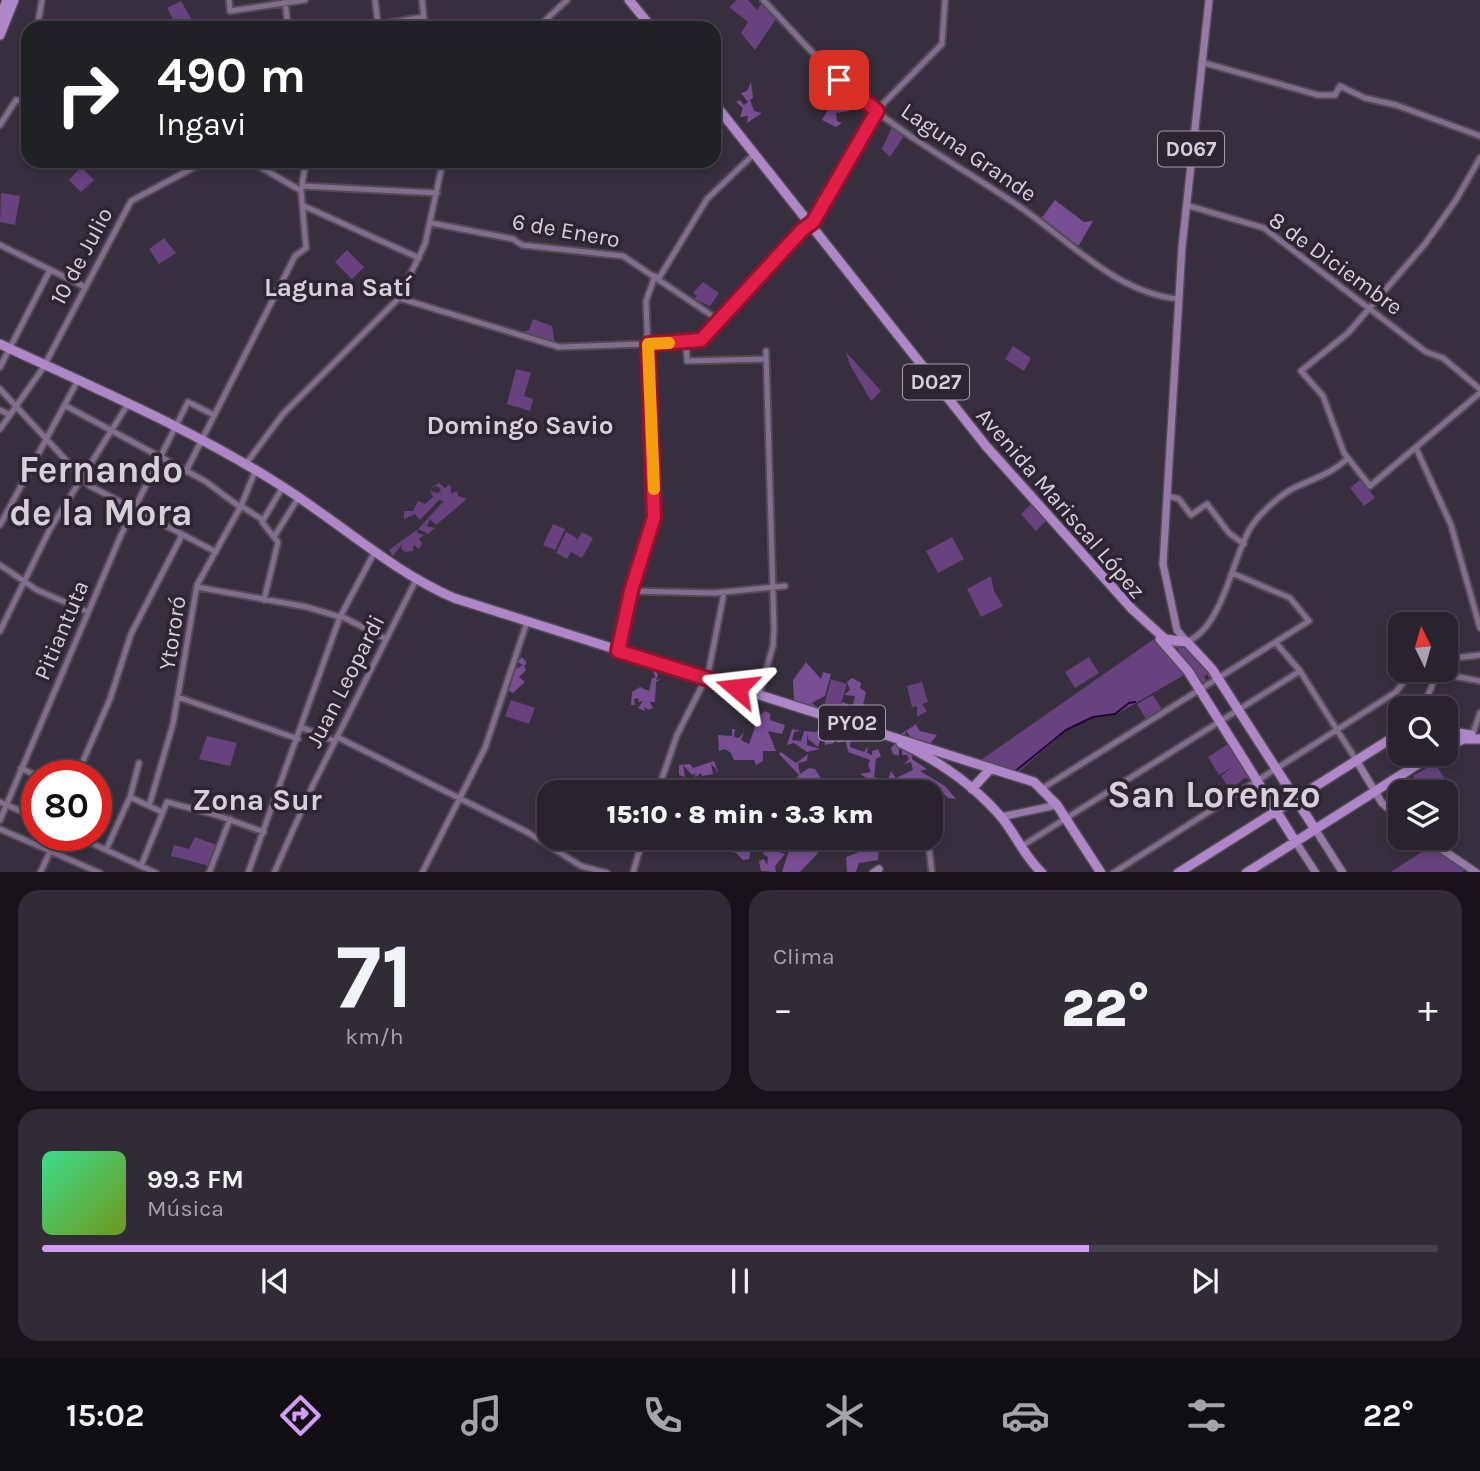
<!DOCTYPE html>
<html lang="es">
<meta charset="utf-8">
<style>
body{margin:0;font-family:Karla,sans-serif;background:#312b36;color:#f1f3f6;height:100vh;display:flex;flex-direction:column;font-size:26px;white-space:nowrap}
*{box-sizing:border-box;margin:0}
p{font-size:23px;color:#a5a4aa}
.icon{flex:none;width:38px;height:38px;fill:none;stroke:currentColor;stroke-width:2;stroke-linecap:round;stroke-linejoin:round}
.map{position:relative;height:872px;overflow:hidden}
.drawer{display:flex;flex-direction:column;gap:18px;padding:18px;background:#171319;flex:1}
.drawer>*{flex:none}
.guide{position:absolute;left:21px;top:21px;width:700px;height:147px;border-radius:21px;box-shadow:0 4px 10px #0003,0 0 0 2px #45404a;background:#202124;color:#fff;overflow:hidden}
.needle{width:46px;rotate:355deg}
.controls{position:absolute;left:1388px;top:612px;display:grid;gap:14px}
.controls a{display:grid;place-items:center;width:70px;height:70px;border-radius:14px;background:#29232e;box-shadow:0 4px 10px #0003,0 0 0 2px #45404a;font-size:35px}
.speed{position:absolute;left:21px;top:760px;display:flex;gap:14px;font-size:35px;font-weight:700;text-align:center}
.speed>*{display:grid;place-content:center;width:91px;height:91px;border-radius:50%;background:#29232e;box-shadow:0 4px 10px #0003,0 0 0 2px #45404a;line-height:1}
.speed .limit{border:10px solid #d22;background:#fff;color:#111}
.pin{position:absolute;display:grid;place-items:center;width:60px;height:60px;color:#fff;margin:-30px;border-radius:14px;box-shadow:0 4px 10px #0006}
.me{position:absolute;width:77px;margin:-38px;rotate:287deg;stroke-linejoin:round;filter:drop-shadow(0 0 5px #0008)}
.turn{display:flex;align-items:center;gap:24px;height:147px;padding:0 21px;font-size:32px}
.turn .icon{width:91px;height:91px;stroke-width:2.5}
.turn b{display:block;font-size:49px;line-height:60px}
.big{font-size:52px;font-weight:800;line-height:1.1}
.drawer .card{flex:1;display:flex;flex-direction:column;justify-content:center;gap:10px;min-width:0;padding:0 24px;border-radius:21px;background:#312b36}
.drawer .dial{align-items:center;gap:0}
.dial b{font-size:91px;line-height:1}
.song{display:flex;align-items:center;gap:21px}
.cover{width:84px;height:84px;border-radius:10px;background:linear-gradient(135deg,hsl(150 70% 55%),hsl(80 70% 35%))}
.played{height:7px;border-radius:4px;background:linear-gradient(90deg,#d59bfa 75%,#45404a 75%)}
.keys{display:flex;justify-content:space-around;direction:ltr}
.heat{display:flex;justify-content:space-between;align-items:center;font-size:38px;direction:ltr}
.drawer .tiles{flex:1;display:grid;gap:18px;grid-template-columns:1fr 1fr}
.card:last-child{grid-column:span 2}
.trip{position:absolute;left:537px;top:780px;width:406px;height:70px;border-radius:21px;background:#29232e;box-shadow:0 4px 10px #0003,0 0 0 2px #45404a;font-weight:800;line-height:70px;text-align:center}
.menu{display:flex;height:112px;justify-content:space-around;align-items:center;background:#100e12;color:#a5a4aa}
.menu .icon{width:49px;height:49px}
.menu .current{color:#d59bfa}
.menu b{font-size:32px;color:#f1f3f6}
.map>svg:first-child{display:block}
</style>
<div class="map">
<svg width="1480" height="873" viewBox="0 0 1480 873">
<rect width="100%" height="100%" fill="#372f3d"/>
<path fill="#67427e" d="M737 0H748L757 10 762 3 776 19 755 50 741 33 748 22 729 7Z
M181 1 193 22 178 28 167 8Z
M893 125 906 133 890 157 882 149Z
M81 167 94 180 81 192 69 180Z
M1 193 20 196 15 225 0 222Z
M164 238 176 253 159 264 149 249Z
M347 250 364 267 352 279 335 262Z
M703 282 719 293 710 306 694 299 697 296 693 293Z
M533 319 552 326 555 345 523 332 529 330Z
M1013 346 1031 358 1024 371 1005 359Z
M846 352 881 391 871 401 850 365Z
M516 369 531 373 524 396 533 399 530 411 507 404Z
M1361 479 1375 498 1364 506 1350 488Z
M439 483 445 488 448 486 446 484 451 486V494L457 491 458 496 467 499 436 525 430 519 427 526 435 528 428 534 418 529 417 533 424 535 419 539 422 543 419 549 414 545 413 551 406 552 401 549 402 544 393 556 389 550 418 529 444 501 439 500 420 520 415 514 404 519V511H413L418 501 425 504 433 497 430 491 438 493 441 490 437 486 431 488Z
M1031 504 1046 521 1036 531 1021 514Z
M553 524 565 529 555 550 543 545Z
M566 532 577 538 576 542 582 532 593 538 582 558 571 552 567 559 556 553Z
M952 537 964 559 938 573 926 551Z
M991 576 994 591 1003 606 981 617 967 589Z
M1154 639 1186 674 1115 715 1090 718 1065 732 1018 772 981 760Z
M1184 645 1179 648 1186 646 1216 677 1211 680 1207 674 1204 677 1208 683 1200 686 1179 656 1178 646Z
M1089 657 1099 673 1075 688 1065 672Z
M831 679 847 684 840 707 829 704 835 707 833 713 823 710Z
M922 682 928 702 922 704 927 711 917 717V706L912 707 907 686Z
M1153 695 1163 711 1147 721 1137 704Z
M511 700 535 708 529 724 505 716Z
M207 736 237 743 230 766 199 759Z
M1231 742 1252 780 1245 778 1230 790 1221 776 1234 766 1219 775 1208 757Z
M1435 763 1451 789 1444 793H1423L1413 776Z
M195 837 219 846 210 866 171 856 174 845 189 849Z
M1431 846 1464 868 1463 872 1389 873Z"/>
<path fill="#784e92" d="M751 82 753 98 750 100 754 111 762 113 747 123 748 116 740 117 743 108 736 102 740 100 744 105 748 102 741 93 747 91Z
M833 86 837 90 834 96 839 98 846 95 853 100 849 111 836 113 837 121 842 123 836 127 822 120 828 110 834 107 820 102 821 97 831 100 828 91Z
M1055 200 1084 222 1093 221 1079 245H1074L1040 220Z
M522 657 527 663 524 666 526 670 519 677 525 682 513 693 507 690 514 670 523 665 517 662Z
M806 662 821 679 823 672 831 674 825 696 812 703 819 709 824 703V709L834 716 794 701 793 680Z
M653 665 658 675 656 680 661 679 656 682 655 702H650L653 708 649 710 644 707 645 711 638 708 643 701 639 702 638 698 634 699 635 705H631L632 692 640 687 649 691 652 678H655L653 669 649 667Z
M852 678 861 683 860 688 866 692 863 705 874 708 872 715 866 714 864 718 852 714 853 718H847L852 721 866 718 870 727 840 717V713L834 709 837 706 842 708V702L848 704 846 710 851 713 855 696 844 695 850 690 847 682Z
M765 711 770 714V720L785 725 782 734 768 731 776 751H763V761L756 765 754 760H734L731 753 725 749 719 751 718 735 732 736V729H735L734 737 739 738 744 732 741 740 749 744 759 716Z
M921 721 916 725 920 731 937 735 929 745 906 738 910 736 906 731 904 736H898Z
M832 725 843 728 835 729 836 734 847 728 862 736 841 733 844 741 838 743 835 739 834 743 825 745 823 731 818 747 808 739 807 733V745L820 749 807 752 794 743 787 745 792 729 801 731 794 732 792 740 801 741 804 731 816 732 822 727 832 731Z
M845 737 851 738 850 747 864 752 868 746 867 753 872 755V751L878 749 881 756 876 759 874 777 888 780 891 771 896 778 913 770 911 762 904 764 909 759 907 755H902V748L899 747V756L893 754 891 748 896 742 913 752 912 759 927 769 920 771 945 786 956 799 948 798 937 787 931 794 902 793 901 788 892 793 895 784 885 786 875 780 873 786H869L870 780 860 774 871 772 868 765 870 760 848 752Z
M781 752 796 763 808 754 807 761 798 763 800 774 809 768 815 769 820 777 821 789 815 790 806 783 809 793 800 792 795 779 799 775 779 754Z
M714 761 718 771 715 773 717 770 711 764 713 774 702 776 701 773 696 777 694 776 697 773 692 775 683 765 685 777 679 775V765L690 764 693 768Z
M718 838H725L720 844 736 850 731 845 732 838H753L749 859 743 860 736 853 712 848 714 843 718 844Z
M793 838H821L816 841 818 853 800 872H782Z
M857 838H867L870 845 879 849 878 860 859 863 856 872H847L846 857 859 852 854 844Z
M767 848 785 854 775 866 776 872 761 871 759 861 764 859 767 865 768 857 763 854Z"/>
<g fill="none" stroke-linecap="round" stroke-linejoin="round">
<path stroke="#240435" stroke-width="2" d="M574 23 576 28
M1013 773 1066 730 1093 717 1115 714 1129 703 1135 702"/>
<g stroke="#524b56" stroke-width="9">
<path id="secondary" d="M229 0 230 11 305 0
M285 0 288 28
M375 0 378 24
M422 0 425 28
M763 0C794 32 823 66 856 95 906 138 966 170 1020 207 1070 241 1116 293 1179 299
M37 28 42 0
M359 28 424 17
M537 28 567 0
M1201 62 1318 95H1335L1340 86 1365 98 1396 105 1480 136
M27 107H28
M0 125 16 100 28 103
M1480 158 1456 200 1425 244 1348 333 1301 371 1323 396 1344 453 1370 486 1480 393
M82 161H115
M250 161 298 189
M302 185 306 161
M302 186 437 193
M1186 205 1264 228 1426 352 1443 358 1480 389
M304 206 419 258
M431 223 513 239 522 245 623 256 720 321
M0 245 83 286
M659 278 707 199 754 154
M399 298 559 347 699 342 802 230 813 222 875 112 942 44 945 0
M686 342 687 361 766 359
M0 367 50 270
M0 389 90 486 216 552
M66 406 205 481 240 507
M0 410 10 415
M0 429 43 368 131 201 206 161
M1416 448 1451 525 1480 628
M245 465 283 414 399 298 425 244 443 161
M186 471 295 256 306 248 301 190
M1168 496 1179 499 1191 515 1207 504 1229 533 1244 544
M241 506 263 520
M0 525 78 380
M274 537 297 500
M0 565 37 590 88 612
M197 587 307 607 340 617
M631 591 714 593 785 586
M264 600 278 542 262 522 281 490
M341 616 386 639
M0 631 50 529 128 404
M1165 643C1220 655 1230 559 1251 527 1259 514 1282 493 1296 487 1315 478 1331 474 1347 459
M1276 643 1300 671 1356 760
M618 651 631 591 654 517 646 301 655 276
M1446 659 1480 655
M759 695 773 646 774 629 766 351
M178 697 298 739
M1423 709 1437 672
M301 727 334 741
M1472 736 1480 713
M337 737 527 832 581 866 607 873
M21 768 37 776
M77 775 110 699 131 634 182 535
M1043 788 1309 621 1290 598 1232 573
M657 793 677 735 708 674 724 593
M130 797 162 812
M0 802 37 818
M149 806 173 724 197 585 241 506 254 474
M0 820 121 535 188 402 214 415
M0 829 100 873
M74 835 156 873
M928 840 932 873
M1022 846 1300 671
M106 850 130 797 139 763
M141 866 167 802 216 815 264 832
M40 873 58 835
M209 873 230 819
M248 873 340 617 373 555
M274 873 312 787 416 580
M422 873 485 748 527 622
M633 873 643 838
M1113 873 1396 692 1408 676 1437 673 1480 681"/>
</g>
<g stroke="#524b56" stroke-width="10">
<path id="primary" d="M1187 642 1177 630 1163 564 1182 247 1209 0
M1356 760 1382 803 1400 818
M1001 817 1057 805
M1315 829 1343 873
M1425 838 1477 873
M1295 841 1316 873
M873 873 879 869"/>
</g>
<g stroke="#524b56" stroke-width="12">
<path id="highway" d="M629 0 652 28
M0 18 7 0
M0 35 14 0
M714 103 986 446 1132 609 1165 639 1187 642 1212 669 1315 829
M0 344C94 388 192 429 280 485 339 522 390 570 454 598L1034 782 1057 805 1101 873
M1160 639 1188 671 1295 841
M1446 731 1471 735
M901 743C939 761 976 787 1003 819 1016 836 1026 858 1042 873
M1446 747 1464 739H1480
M972 789 991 768
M1178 873 1400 733
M1246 873 1434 754"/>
</g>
<use href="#secondary" stroke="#816e8d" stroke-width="5"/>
<use href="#primary" stroke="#9579a7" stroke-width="7"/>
<use href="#highway" stroke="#af87c9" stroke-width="9"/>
</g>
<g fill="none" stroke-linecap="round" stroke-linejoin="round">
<g stroke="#92132f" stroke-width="18">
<path id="route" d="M737 688 618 651 631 591 654 517 648 344 701 340 802 230 813 222 877 111 839 80"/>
</g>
<use href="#route" stroke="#e11d48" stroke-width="12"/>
<path stroke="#f59e0b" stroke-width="12" d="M654 489 648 344 669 343"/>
</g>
<g text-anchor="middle" stroke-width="7" stroke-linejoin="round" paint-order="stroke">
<g fill="#2d2632" stroke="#a39ea7" stroke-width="2">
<rect x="1158" y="131.5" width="66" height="35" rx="5"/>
<rect x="903" y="364.5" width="66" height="35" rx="5"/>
<rect x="819" y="705.5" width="66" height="35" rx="5"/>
</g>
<g font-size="21" font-weight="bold" fill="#d5d1d9">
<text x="1191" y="156">D067</text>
<text x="936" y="389">D027</text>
<text x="852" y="730">PY02</text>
</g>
<g font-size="23" fill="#d5d1d9" stroke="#2d2632">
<text transform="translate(969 152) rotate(34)" y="8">Laguna Grande</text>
<text transform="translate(566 230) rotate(10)" y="8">6 de Enero</text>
<text transform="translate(81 256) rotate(-62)" y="8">10 de Julio</text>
<text transform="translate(1336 263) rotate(36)" y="8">8 de Diciembre</text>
<text transform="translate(1061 503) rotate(49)" y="8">Avenida Mariscal López</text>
<text transform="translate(61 630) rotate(-67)" y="8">Pitiantuta</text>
<text transform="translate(172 633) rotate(-81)" y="8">Ytororó</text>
<text transform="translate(345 681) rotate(-63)" y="8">Juan Leopardi</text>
</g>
<g font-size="26" font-weight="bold" fill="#d5d1d9" stroke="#2d2632">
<text x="338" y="296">Laguna Satí</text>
<text x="520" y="434">Domingo Savio</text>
</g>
<g font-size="30" font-weight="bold" fill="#d5d1d9" stroke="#2d2632">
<text x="257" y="810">Zona Sur</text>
</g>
<g font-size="37" font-weight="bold" fill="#d5d1d9" stroke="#2d2632">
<text x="101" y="482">Fernando<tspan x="101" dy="43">de la Mora</tspan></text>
<text x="1214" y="807">San Lorenzo</text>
</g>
</g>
</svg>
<div class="controls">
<a><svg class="needle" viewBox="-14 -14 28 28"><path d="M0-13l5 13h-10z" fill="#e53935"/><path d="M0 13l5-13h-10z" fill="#a5a4aa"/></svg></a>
<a><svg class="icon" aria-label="search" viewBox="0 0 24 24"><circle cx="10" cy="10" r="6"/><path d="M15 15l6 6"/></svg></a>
<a><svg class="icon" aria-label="layers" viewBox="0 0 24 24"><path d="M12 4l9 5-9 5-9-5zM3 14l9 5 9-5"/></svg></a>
</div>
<div class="speed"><div class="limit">80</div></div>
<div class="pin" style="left:839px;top:80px;background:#d93025"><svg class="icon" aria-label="arrive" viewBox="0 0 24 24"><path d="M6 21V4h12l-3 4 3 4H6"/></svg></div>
<svg class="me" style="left:737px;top:688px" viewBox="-20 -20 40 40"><path d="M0-17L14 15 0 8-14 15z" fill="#e11d48" stroke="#fff" stroke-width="4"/></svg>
<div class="trip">15:10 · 8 min · 3.3 km</div>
<div class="guide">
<div class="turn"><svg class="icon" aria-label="right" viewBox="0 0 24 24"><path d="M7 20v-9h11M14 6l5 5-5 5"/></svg><div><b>490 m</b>Ingavi</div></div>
</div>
</div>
<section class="drawer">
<div class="tiles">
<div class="card dial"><b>71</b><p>km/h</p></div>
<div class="card"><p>Clima</p>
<div class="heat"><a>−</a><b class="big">22°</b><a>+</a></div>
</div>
<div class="card">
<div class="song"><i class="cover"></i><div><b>99.3 FM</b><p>Música</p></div></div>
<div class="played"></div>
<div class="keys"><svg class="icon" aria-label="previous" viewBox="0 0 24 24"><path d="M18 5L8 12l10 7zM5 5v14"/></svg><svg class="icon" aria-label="pause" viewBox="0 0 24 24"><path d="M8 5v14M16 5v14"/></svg><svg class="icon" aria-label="next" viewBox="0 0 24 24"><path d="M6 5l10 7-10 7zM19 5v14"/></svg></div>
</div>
</div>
</section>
<nav class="menu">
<b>15:02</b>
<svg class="icon current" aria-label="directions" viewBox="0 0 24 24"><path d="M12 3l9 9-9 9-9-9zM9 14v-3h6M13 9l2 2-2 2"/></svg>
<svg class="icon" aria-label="music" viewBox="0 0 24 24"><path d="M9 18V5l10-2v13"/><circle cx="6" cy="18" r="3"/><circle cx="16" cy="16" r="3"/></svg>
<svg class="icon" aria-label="phone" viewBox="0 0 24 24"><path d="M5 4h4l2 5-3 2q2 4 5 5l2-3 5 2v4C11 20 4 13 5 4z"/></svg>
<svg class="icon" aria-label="climate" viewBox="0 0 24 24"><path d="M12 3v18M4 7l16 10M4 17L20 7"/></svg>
<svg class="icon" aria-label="car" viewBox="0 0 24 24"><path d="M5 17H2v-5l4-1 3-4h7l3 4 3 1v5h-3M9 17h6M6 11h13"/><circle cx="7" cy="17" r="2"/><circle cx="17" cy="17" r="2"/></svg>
<svg class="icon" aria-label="filters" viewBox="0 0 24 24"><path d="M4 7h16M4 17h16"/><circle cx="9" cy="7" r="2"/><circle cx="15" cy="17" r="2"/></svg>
<b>22°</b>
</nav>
